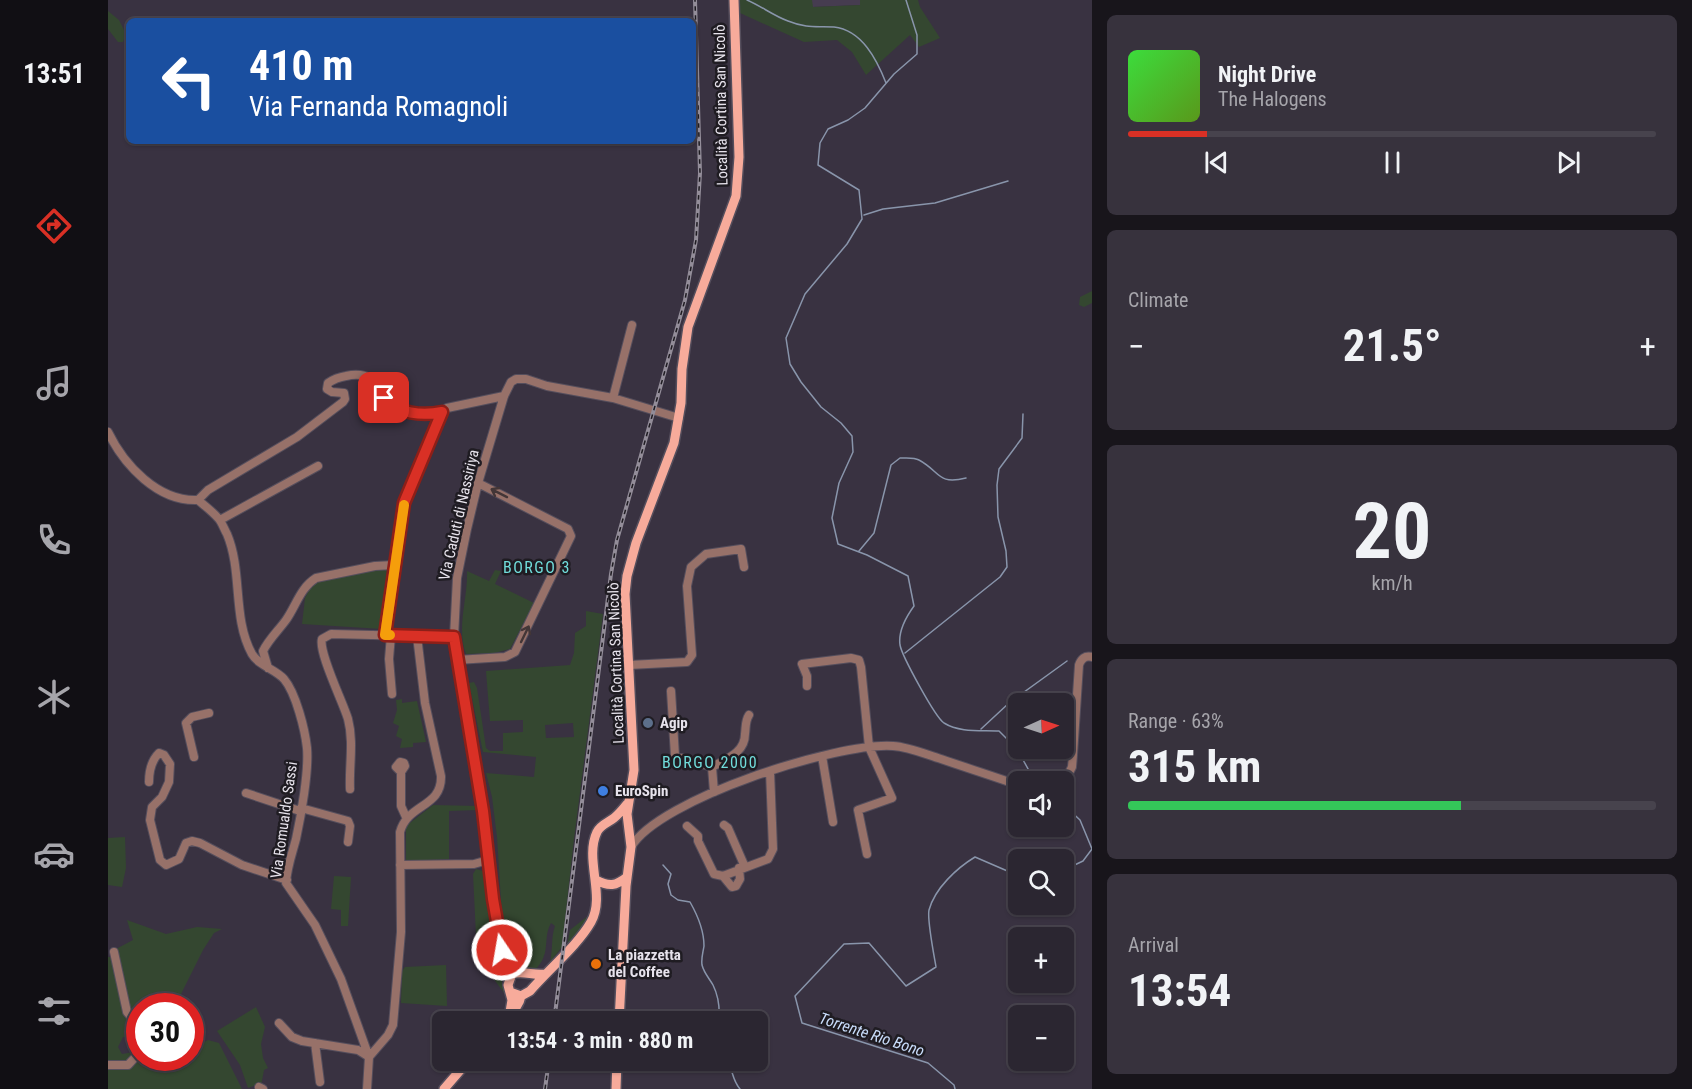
<!DOCTYPE html>
<meta charset="utf-8">
<style>
body{margin:0;font-family:"Roboto Condensed",sans-serif;background:#37323d;color:#f1f3f6;height:100vh;display:flex;flex-direction:column;font-size:22px;white-space:nowrap}
*{box-sizing:border-box;margin:0}
p{font-size:20px;color:#a6a5ab}
.icon{flex:none;width:33px;height:33px;fill:none;stroke:currentColor;stroke-width:2;stroke-linecap:round;stroke-linejoin:round}
.map{position:relative;flex:1;overflow:hidden}
.details{display:flex;flex-direction:column;gap:15px;padding:15px;background:#18151b;width:600px}
.details>*{flex:none}
.guide{position:absolute;left:18px;top:18px;width:570px;height:126px;border-radius:9px;box-shadow:0 2px 4px #0004,0 0 0 2px #47434d;background:#1a4fa0;color:#fff;overflow:hidden}
.needle{width:39px;rotate:87deg}
.tools{position:absolute;left:900px;top:693px;display:grid;gap:12px}
.tools a{display:grid;place-items:center;width:66px;height:66px;border-radius:9px;background:#2b2631;box-shadow:0 2px 4px #0004,0 0 0 2px #47434d;font-size:30px}
.speed{position:absolute;left:18px;top:993px;display:flex;gap:12px;font-size:30px;font-weight:700;text-align:center}
.speed>*{display:grid;place-content:center;width:78px;height:78px;border-radius:50%;background:#2b2631;box-shadow:0 2px 4px #0004,0 0 0 2px #47434d;line-height:1}
.speed .limit{border:9px solid #d22;background:#fff;color:#111}
.pin{position:absolute;display:grid;place-items:center;width:51px;height:51px;color:#fff;margin:-26px;border-radius:12px;box-shadow:0 3px 9px #0006}
.me{position:absolute;width:66px;margin:-33px;rotate:348deg;stroke-linejoin:round;filter:drop-shadow(0 0 4px #0008)}
.turn{display:flex;align-items:center;gap:21px;height:126px;padding:0 24px;font-size:27px}
.turn .icon{width:78px;height:78px;stroke-width:2.5}
.turn b{display:block;font-size:42px;line-height:51px}
.big{font-size:45px;font-weight:700;line-height:1.1}
.details .tile{flex:1;display:flex;flex-direction:column;justify-content:center;gap:9px;min-width:0;padding:0 21px;border-radius:9px;background:#37323d}
.details .dial{align-items:center;gap:0}
.dial b{font-size:78px;line-height:1}
.song{display:flex;align-items:center;gap:18px}
.cover{width:72px;height:72px;border-radius:9px;background:linear-gradient(135deg,hsl(120 70% 55%),hsl(90 70% 35%))}
.played{height:6px;border-radius:3px;background:linear-gradient(90deg,#d93025 15%,#47434d 15%)}
.keys{display:flex;justify-content:space-around;direction:ltr}
.heat{display:flex;justify-content:space-between;align-items:center;font-size:33px;direction:ltr}
.charge{height:9px;border-radius:4px;background:linear-gradient(90deg,#34c759 63%,#47434d 0)}
.trip{position:absolute;left:324px;top:1011px;width:336px;height:60px;border-radius:9px;background:#2b2631;box-shadow:0 2px 4px #0004,0 0 0 2px #47434d;font-weight:700;line-height:60px;text-align:center}
main{display:flex;flex:1;min-height:0}
.tabs{display:flex;flex-direction:column;width:108px;justify-content:space-around;align-items:center;background:#110f14;color:#a6a5ab}
.tabs .icon{width:42px;height:42px}
.tabs .current{color:#d93025}
.tabs b{font-size:27px;color:#f1f3f6}
.map>svg:first-child{display:block}
</style>
<main>
<nav class="tabs">
<b>13:51</b>
<svg class="icon current" aria-label="directions" viewBox="0 0 24 24"><path d="M12 3l9 9-9 9-9-9zM9 14v-3h6M13 9l2 2-2 2"/></svg>
<svg class="icon" aria-label="music" viewBox="0 0 24 24"><path d="M9 18V5l10-2v13"/><circle cx="6" cy="18" r="3"/><circle cx="16" cy="16" r="3"/></svg>
<svg class="icon" aria-label="phone" viewBox="0 0 24 24"><path d="M5 4h4l2 5-3 2q2 4 5 5l2-3 5 2v4C11 20 4 13 5 4z"/></svg>
<svg class="icon" aria-label="climate" viewBox="0 0 24 24"><path d="M12 3v18M4 7l16 10M4 17L20 7"/></svg>
<svg class="icon" aria-label="car" viewBox="0 0 24 24"><path d="M5 17H2v-5l4-1 3-4h7l3 4 3 1v5h-3M9 17h6M6 11h13"/><circle cx="7" cy="17" r="2"/><circle cx="17" cy="17" r="2"/></svg>
<svg class="icon" aria-label="filters" viewBox="0 0 24 24"><path d="M4 7h16M4 17h16"/><circle cx="9" cy="7" r="2"/><circle cx="15" cy="17" r="2"/></svg>
</nav>
<div class="map">
<svg width="984" height="1089" viewBox="0 0 984 1089">
<rect width="100%" height="100%" fill="#393241"/>
<path fill="#463c50" d="M704 0H752V5L704 7Z"/>
<path fill="#344730" fill-rule="evenodd" d="M631 0H704L705 7 752 5V0H810L812 7 832 38 811 47 802 35 758 75 744 52 729 40 696 42 632 13Z
M0 11 11 20 18 34 15 42H10L0 29Z
M984 291V303L976 307 971 305 972 297Z
M283 567 274 629 194 624 197 598 206 581 263 568Z
M387 570 393 571 387 584 426 603 402 649 386 653 358 654C348 627 360 599 359 571L381 581Z
M478 611 495 614 466 839 454 947 442 962C445 950 443 936 447 926L443 923C434 939 444 953 427 970L416 968 406 963 394 917 389 837 384 797 378 773 426 777 428 757 375 752 361 683 366 682 369 688 378 748 382 751H395V733L415 732V720L382 721 378 671 462 665 466 653 467 633 478 626ZM465 723 466 737 438 738 437 725Z
M294 699V703L309 701 318 742 305 743V747L292 748 294 739 288 736 291 726 285 723 289 710 288 700Z
M325 805 370 806V810L341 811V859L298 861V826Z
M17 837 18 868 14 887 0 885V838Z
M368 869 375 871 384 937 394 970V983L399 997 369 956 365 874Z
M226 876 243 877 240 926H233V910L223 909Z
M481 915 478 923 459 945 462 930Z
M19 920 58 934 89 927 114 929 106 933 95 950 67 1006H32L31 1013 22 1010 8 949 25 940Z
M0 957H4L19 1018 31 1022V1037H15L10 1047 14 1054 26 1052 31 1045 32 1058H82L83 1049 100 1040 111 1043 134 1089H0Z
M338 965 339 1006 293 1003 294 971 297 967Z
M148 1007 157 1027 153 1044 155 1058 160 1068 156 1070 153 1086 148 1085 140 1088 132 1065 109 1031Z"/>
<g fill="none" stroke-linecap="round" stroke-linejoin="round">
<path stroke="#8995ab" stroke-width="1.5" d="M639 0C653 6 666 16 680 21 700 29 708 26 726 27 754 30 769 60 778 83
M798 0 809 35V54L786 74 757 108 740 120 720 129 712 143 710 165 751 190 754 219 739 244 697 294 678 338 682 364 693 382 713 407 733 423 744 436 745 452 731 483 724 518 730 544 759 555 800 576 806 606C798 617 790 631 792 645 794 656 827 717 836 723 852 733 873 730 891 731L909 749 924 776 932 782
M756 215 775 209 827 203 900 181
M751 551 766 533 783 465 792 458C798 458 806 457 811 460 833 472 829 485 858 478
M797 653 892 577 899 567 898 551 890 517 889 485 891 469 914 438 915 414
M873 729 901 703 959 661
M956 805 972 820 984 849 975 861 956 870
M555 865 563 874 560 884 563 895 570 900 582 902C590 916 596 930 596 946 595 953 593 958 594 965 596 973 601 978 605 985 611 997 612 1009 611 1022
M619 1060C625 1070 624 1080 632 1089
M847 1089 846 1085 820 1063 694 1023 687 996 736 944 761 943 798 986 828 967C826 955 819 920 821 910 827 888 849 868 867 857L904 873H910"/>
<g stroke="#554e5c" stroke-width="10">
<path id="minor" d="M505 398 524 325
M0 432C16 465 50 502 90 500L100 490 189 437 235 402 237 399 236 393 224 392 219 389 220 383C226 379 232 377 238 376 266 370 269 387 282 405L319 415 334 412
M90 500C97 506 104 511 110 518 114 522 116 529 119 534 135 572 124 618 144 654 151 666 167 669 176 679 188 693 197 730 199 748 201 771 193 816 188 839 184 854 179 867 178 883L207 925 233 979 261 1057 259 1089
M112 520 210 466
M277 635 296 503 329 422 339 408 396 396
M283 635 281 659 284 694
M349 660 397 657 407 652 463 536 460 529 370 483
M521 665 579 662 584 655 579 586 583 567 598 554 633 549 636 567
M160 668 155 651C161 639 170 631 178 620 188 606 192 588 208 578L267 566 286 565
M699 686V676L694 664 743 658 751 660 753 667 761 747 784 798 750 810 759 854
M563 691 567 756 604 767
M714 756 725 822
M86 757 78 723 84 717 101 713
M293 772 288 767 292 762 296 763 297 766 293 772V806L298 817
M41 782C41 771 43 761 51 753L56 755 62 764 61 782 54 797 44 807 42 820 52 860 58 865 71 859 78 843 84 841 92 843 134 865 179 880
M956 783 964 767 965 755 971 665C973 659 977 655 984 657
M242 789C241 765 246 742 240 719 235 702 210 652 214 639L223 634 346 637
M606 792 604 767C618 759 637 753 637 734 638 727 637 721 641 715
M138 793 192 811
M193 808 240 821 242 826 240 842
M616 825 620 828 637 867
M579 826 590 836V841L606 874 615 876 660 859 665 849 662 771
M523 847C551 799 730 742 785 746 801 747 817 754 833 759 859 768 885 776 910 785
M292 865 366 864 380 860
M615 876 624 887 628 886 632 879 631 868
M6 952 19 1012 24 1018 32 1017
M401 978 390 937 375 811 346 637 349 578 359 529 370 483 396 396 403 382 408 379H418L439 386 505 398 571 418
M171 1023 184 1037 194 1041 250 1050 261 1057
M207 1043 212 1082
M261 1057 280 1035 285 1025 293 932 292 832C300 803 334 808 333 776L317 703 309 636
M0 1065H20L32 1052
M151 1087 155 1089"/>
</g>
<g stroke="#554e5c" stroke-width="12">
<path id="major" d="M488 880C501 887 508 886 519 877
M402 992 413 996 422 991C440 970 470 945 483 922 498 896 476 859 489 832 492 825 501 822 506 818 511 814 515 809 519 804
M402 1012 404 1000 400 985 404 974C414 970 426 976 437 974
M394 1022C402 1013 411 1008 413 996
M511 1022 518 886 523 847 519 814 526 770 517 594 519 576 528 543 566 443 573 403 574 369 580 327 628 196 631 157 626 0
M336 1089 361 1060
M508 1089 509 1060"/>
</g>
<use href="#minor" stroke="#977169" stroke-width="8"/>
<use href="#major" stroke="#f7ab9b" stroke-width="9"/>
<g stroke="#938d99" stroke-width="4">
<path id="rail" d="M446 1022 503 574 509 540 577 300 588 240 592 173 587 0
M437 1089 441 1060"/>
</g>
<use href="#rail" stroke="#1f1c22" stroke-width="1.5" stroke-dasharray="4.5" stroke-linecap="butt"/>
</g>
<defs><path id="oneway-shaft" d="M-6 0H5M1.5-3L5.5 0L1.5 3" fill="none" stroke-width="1.6" stroke-linecap="round" stroke-linejoin="round" transform="scale(1.5)"/></defs>
<g stroke="#433637">
<use href="#oneway-shaft" transform="translate(391 493) rotate(-153)"/>
<use href="#oneway-shaft" transform="translate(417 634) rotate(-64)"/>
</g>
<g fill="none" stroke-linecap="round" stroke-linejoin="round">
<g stroke="#8d1f18" stroke-width="15">
<path id="route" d="M276 398C289 414 315 416 334 412L296 503 277 635 346 637 375 811 385 899 394 950"/>
</g>
<use href="#route" stroke="#d93025" stroke-width="10"/>
<path stroke="#f59e0b" stroke-width="10" d="M282 635H277L296 505"/>
</g>
<circle fill="#5c6f8a" stroke="#1f1c22" stroke-width="2" cx="540" cy="723" r="6"/>
<circle fill="#3f7fe0" stroke="#1f1c22" stroke-width="2" cx="495" cy="791" r="6"/>
<circle fill="#e8710a" stroke="#1f1c22" stroke-width="2" cx="488" cy="964" r="6"/>
<g text-anchor="middle" stroke-width="5" stroke-linejoin="round" paint-order="stroke">
<g font-size="15" fill="#e7e3ec" stroke="#1f1c22">
<text transform="translate(613 105) rotate(-91)" y="5">Località Cortina San Nicolò</text>
<text transform="translate(351 515) rotate(-77)" y="5">Via Caduti di Nassiriya</text>
<text transform="translate(508 663) rotate(-92)" y="5">Località Cortina San Nicolò</text>
<text transform="translate(176 820) rotate(-82)" y="5">Via Romualdo Sassi</text>
</g>
<g font-size="15" font-weight="bold" fill="#e7e3ec" stroke="#1f1c22" text-anchor="start">
<text x="552" y="728">Agip</text>
<text x="507" y="796">EuroSpin</text>
<text x="500" y="960">La piazzetta<tspan x="500" dy="17">del Coffee</tspan></text>
</g>
<g font-size="16" letter-spacing="1.5" fill="#71dddb" stroke="#1f1c22">
<text x="429" y="573">BORGO 3</text>
<text x="602" y="768">BORGO 2000</text>
</g>
<g font-size="16" font-style="italic" fill="#c9ddfb" stroke="#1f1c22">
<text transform="translate(764 1034) rotate(18)" y="6">Torrente Rio Bono</text>
</g>
</g>
</svg>
<div class="tools">
<a><svg class="needle" viewBox="-14 -14 28 28"><path d="M0-13l5 13h-10z" fill="#e53935"/><path d="M0 13l5-13h-10z" fill="#a6a5ab"/></svg></a>
<a><svg class="icon" aria-label="sound" viewBox="0 0 24 24"><path d="M4 9h4l5-4v14l-5-4H4zM17 9q2 3 0 6"/></svg></a>
<a><svg class="icon" aria-label="search" viewBox="0 0 24 24"><circle cx="10" cy="10" r="6"/><path d="M15 15l6 6"/></svg></a>
<a>+</a>
<a>−</a>
</div>
<div class="speed"><div class="limit">30</div></div>
<div class="pin" style="left:276px;top:398px;background:#d93025"><svg class="icon" aria-label="arrive" viewBox="0 0 24 24"><path d="M6 21V4h12l-3 4 3 4H6"/></svg></div>
<svg class="me" style="left:394px;top:950px" viewBox="-20 -20 40 40"><circle r="17" fill="#d93025" stroke="#fff" stroke-width="3"/><path d="M0-11L8 9 0 5-8 9z" fill="#fff"/></svg>
<div class="trip">13:54 · 3 min · 880 m</div>
<div class="guide">
<div class="turn"><svg class="icon" aria-label="left" viewBox="0 0 24 24"><path d="M17 20v-9H6M10 6l-5 5 5 5"/></svg><div><b>410 m</b>Via Fernanda Romagnoli</div></div>
</div>
</div>
<section class="details">
<div class="tile">
<div class="song"><i class="cover"></i><div><b>Night Drive</b><p>The Halogens</p></div></div>
<div class="played"></div>
<div class="keys"><svg class="icon" aria-label="previous" viewBox="0 0 24 24"><path d="M18 5L8 12l10 7zM5 5v14"/></svg><svg class="icon" aria-label="pause" viewBox="0 0 24 24"><path d="M8 5v14M16 5v14"/></svg><svg class="icon" aria-label="next" viewBox="0 0 24 24"><path d="M6 5l10 7-10 7zM19 5v14"/></svg></div>
</div>
<div class="tile"><p>Climate</p>
<div class="heat"><a>−</a><b class="big">21.5°</b><a>+</a></div>
</div>
<div class="tile dial"><b>20</b><p>km/h</p></div>
<div class="tile"><p>Range · 63%</p><b class="big">315 km</b><div class="charge"></div></div>
<div class="tile"><p>Arrival</p><b class="big">13:54</b></div>
</section>
</main>
